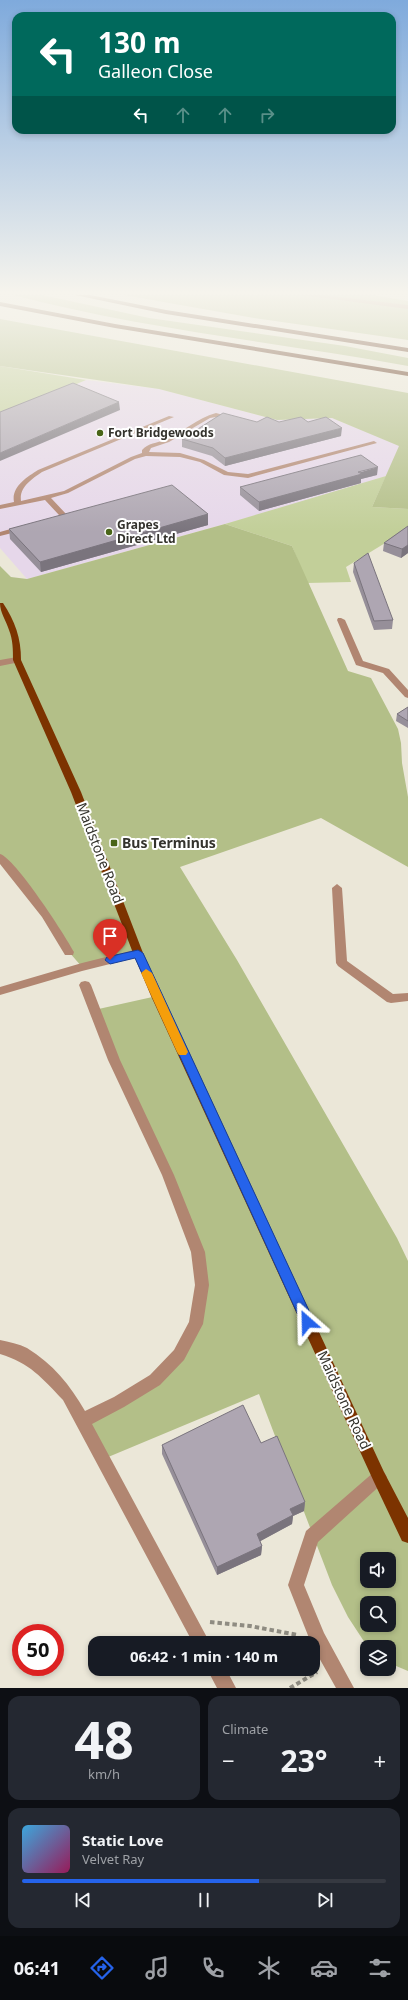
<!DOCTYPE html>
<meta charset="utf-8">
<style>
body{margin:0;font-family:"Noto Sans",sans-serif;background:#242831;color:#f1f3f6;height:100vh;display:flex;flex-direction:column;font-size:15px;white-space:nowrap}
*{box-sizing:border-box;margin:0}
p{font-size:13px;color:#9ea1a6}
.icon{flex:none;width:22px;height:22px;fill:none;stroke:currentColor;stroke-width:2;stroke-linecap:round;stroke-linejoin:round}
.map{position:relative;height:1688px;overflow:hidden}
.drawer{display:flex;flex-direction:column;gap:8px;padding:8px;background:#0d0f14;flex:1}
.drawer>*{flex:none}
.hud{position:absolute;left:12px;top:12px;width:384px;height:122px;border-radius:12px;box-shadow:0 2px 6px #0003;background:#00695c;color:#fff;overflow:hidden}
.buttons{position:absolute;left:360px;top:1552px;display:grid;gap:8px}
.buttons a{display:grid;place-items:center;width:36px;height:36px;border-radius:8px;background:#171b24;box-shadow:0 2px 6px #0003;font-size:20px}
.speed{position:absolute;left:12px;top:1624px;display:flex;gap:8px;font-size:20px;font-weight:700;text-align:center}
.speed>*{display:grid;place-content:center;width:52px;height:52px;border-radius:50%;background:#171b24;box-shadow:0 2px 6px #0003;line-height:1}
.speed .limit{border:6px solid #d22;background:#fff;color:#111}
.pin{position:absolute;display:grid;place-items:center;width:34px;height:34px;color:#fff;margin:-41px -17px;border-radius:50% 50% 50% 0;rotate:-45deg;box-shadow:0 0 4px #0007}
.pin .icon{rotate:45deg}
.me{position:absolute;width:44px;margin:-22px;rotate:335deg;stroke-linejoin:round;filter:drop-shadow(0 0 3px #0008)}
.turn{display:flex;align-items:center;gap:14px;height:84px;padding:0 20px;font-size:18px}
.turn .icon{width:52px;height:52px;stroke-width:2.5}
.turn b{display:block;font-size:28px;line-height:34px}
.lanes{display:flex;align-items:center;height:38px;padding:0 20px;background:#0003;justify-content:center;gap:20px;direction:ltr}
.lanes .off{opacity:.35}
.big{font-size:30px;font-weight:700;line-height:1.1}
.drawer .widget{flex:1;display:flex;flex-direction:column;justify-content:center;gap:6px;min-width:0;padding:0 14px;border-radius:12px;background:#242831}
.drawer .dial{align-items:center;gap:0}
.dial b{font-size:52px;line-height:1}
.song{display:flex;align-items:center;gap:12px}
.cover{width:48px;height:48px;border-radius:6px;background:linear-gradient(135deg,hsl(200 70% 55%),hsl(330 70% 35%))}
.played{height:4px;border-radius:2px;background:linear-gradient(90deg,#2563eb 65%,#363941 65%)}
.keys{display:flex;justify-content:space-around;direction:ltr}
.heat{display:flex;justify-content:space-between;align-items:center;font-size:22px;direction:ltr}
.drawer .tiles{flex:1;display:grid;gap:8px;grid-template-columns:1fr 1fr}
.widget:last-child{grid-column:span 2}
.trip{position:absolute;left:88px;top:1636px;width:232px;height:40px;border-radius:12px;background:#171b24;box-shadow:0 2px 6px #0003;font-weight:700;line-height:40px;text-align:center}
.tab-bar{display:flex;height:64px;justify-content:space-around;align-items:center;background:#090b0e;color:#9ea1a6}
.tab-bar .icon{width:28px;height:28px}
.tab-bar .selected{color:#2563eb}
.tab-bar b{font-size:18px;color:#f1f3f6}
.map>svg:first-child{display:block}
</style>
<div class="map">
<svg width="408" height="1688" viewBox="0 0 408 1688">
<rect width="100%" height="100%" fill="#ebe7d8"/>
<path fill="#e6d7ea" d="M86 380 159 389 277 420 332 418 400 446 386 476 332 494 27 579 0 548V416Z"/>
<path fill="#c2cf99" d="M0 366 86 380 0 416Z
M386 476 372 507 408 509V529L346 567 351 582 307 583 292 546 225 524Z"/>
<path fill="#b3bf88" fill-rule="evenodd" d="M13 295H42L149 318 345 346 408 358V366C276 342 142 329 13 295Z
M124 295H373L408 301V340L254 318Z
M0 319 408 393V509L372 507 399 446 332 418 277 420 159 389 0 366Z
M225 524 292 546 348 671 371 678 398 729 401 743 402 763 408 797V867L321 818 180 867 237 960 397 1238 408 1261V1671L389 1663V1647L367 1646 348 1617 332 1585 259 1394 101 1460 83 1420 155 1380 196 1324 198 1252 94 1010 157 996 138 954 82 967 69 952 0 857V566L11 577 27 579ZM367 1559H389V1581H367ZM367 1603H389V1625H367Z"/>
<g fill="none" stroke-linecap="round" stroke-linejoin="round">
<path stroke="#8f8c82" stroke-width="4" stroke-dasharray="4.5 3" stroke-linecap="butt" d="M210 1622 250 1626 298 1635
M290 1688 317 1672"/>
<path fill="#b18671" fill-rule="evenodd" d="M301 295H320L408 305V309Z
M216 413 234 418 231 420 216 417 210 418 169 442 151 448 149 452 180 453 204 460 228 472 248 474 374 441 377 443 248 478 224 475 200 462 180 457 146 456 135 459 68 493 51 498 67 515C64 521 56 527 50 522L59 515 45 500 0 509V505L14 502C11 487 27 477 38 470L169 416 174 417 42 472C32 479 19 487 21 501L64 491 131 457 142 453V450C148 443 157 443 165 440 183 432 197 418 216 413Z
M21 526H24V530L0 536V532Z
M338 618H341L345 620 363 661 389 669 408 690V698L405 697 383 673 356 665 337 620Z
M17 657 20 658V662L0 666V660Z
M0 854C15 858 65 935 74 952L73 955H65L42 917 0 864Z
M337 884 342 888 347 961 393 994 408 993V1001L391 1003 387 1002 338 966 336 963 332 888Z
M138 949 142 950 143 953 142 956 82 971 0 995V987L82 963Z
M85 981 89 982 91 985 120 1060 174 1175 205 1252 209 1285 203 1324 184 1360 160 1385 124 1407 92 1424 210 1643H193L63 1400C42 1378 30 1363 0 1354V1340C9 1342 19 1344 27 1348 53 1364 70 1385 85 1411L114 1397 150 1375 174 1350 189 1322 195 1285 191 1252 162 1175 108 1060 79 985 81 982Z
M379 1469 384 1472 387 1477 384 1482 318 1542 304 1585 324 1633 354 1688H336L313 1647V1643H311L288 1585 306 1531 374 1472Z
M207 1669H226L236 1688H217Z"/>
<path fill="#7c3300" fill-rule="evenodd" d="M0 603H3C15 621 21 638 21 660L81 792 143 953 163 996 384 1472 408 1518V1543L402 1541 374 1482 151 996 133 953 71 792 13 660C13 650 13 640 9 630 6 620 0 613 0 603Z"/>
<path fill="#552508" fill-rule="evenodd" d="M75 295H90L166 310 408 348V352L166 314Z
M0 302 115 324 408 372V376L115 328 0 306Z"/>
</g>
<path fill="#968f99" d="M257 422H308L341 436 225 466 212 456 182 447V439Z
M377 475 361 479V483L259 511 240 495V487Z
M208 514V525L41 572 10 539 9 529Z
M408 526V553L401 558 383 551 384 543Z
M354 563 393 620 392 629 374 630 353 572Z
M408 707V728L396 721 397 714Z
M261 1443 305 1502 304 1511 293 1516 292 1524 260 1541 262 1546 261 1555 217 1575 162 1454V1445Z"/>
<path fill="#7a747d" d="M119 402 120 410 0 461V453Z
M342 428 341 436 225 466V458Z
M378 467 377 475 361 479V483L259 511V502Z
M208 514V525L41 572 40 562Z
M408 545V553L401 558 402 549Z
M305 1502 304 1511 293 1516 292 1524 257 1543V1534L290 1509Z
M262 1546 261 1555 217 1575V1567Z"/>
<path fill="#aea6b2" stroke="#7a747d" d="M73 383 119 402 0 453V412Z
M223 413 257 422 267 417 279 422 301 417 308 422 326 417 342 428 225 458 213 448 182 439Z
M361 455 378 467 358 472 362 474 259 502 240 487Z
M172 485 208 514 40 562 9 529Z
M408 526V545L402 549 384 543Z
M368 553 393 620 374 621 354 563Z
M408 707V721L397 714Z
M243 1405 261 1443 277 1436 305 1502 290 1509 293 1515 257 1534 262 1546 217 1567 162 1445Z"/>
<linearGradient id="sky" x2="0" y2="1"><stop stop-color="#7faadc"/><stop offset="0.55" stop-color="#f6f4ed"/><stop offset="1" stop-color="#f6f4ed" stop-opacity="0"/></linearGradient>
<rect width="408" height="532" fill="url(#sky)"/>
<path fill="#2563eb" stroke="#184099" d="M138 950 143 953 312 1317 314 1322 312 1326 307 1328 303 1326 135 958 110 964 105 960 107 957Z"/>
<path fill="#f59e0b" d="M146 969 152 973 188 1052 186 1055H179L177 1052 141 973Z"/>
<g fill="#496518" stroke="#fff" stroke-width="1.5">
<circle cx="100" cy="433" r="4"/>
<circle cx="109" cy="532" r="4"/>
<rect x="110" y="839" width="8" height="8" rx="2"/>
</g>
<g text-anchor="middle" stroke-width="4" stroke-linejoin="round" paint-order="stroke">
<g font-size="12" font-weight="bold" fill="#34332d" stroke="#fff" text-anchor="start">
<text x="108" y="437">Fort Bridgewoods</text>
<text x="117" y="529">Grapes<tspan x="117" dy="14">Direct Ltd</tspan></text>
</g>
<g font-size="14" font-weight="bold" fill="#34332d" stroke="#fff" text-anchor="start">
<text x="122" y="848">Bus Terminus</text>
</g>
<g font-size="14" fill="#34332d" stroke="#fff">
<text transform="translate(100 853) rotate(69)" y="5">Maidstone Road</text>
<text transform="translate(344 1400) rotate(65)" y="5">Maidstone Road</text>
</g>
</g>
</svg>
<div class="buttons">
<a><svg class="icon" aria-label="sound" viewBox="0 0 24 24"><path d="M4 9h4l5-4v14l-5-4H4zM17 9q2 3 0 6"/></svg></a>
<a><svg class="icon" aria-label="search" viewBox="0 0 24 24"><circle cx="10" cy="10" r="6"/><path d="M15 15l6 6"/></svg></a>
<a><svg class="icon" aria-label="layers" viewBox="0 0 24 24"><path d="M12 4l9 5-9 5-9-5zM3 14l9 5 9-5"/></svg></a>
</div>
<div class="speed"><div class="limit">50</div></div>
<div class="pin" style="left:110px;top:960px;background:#d93025"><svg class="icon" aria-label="arrive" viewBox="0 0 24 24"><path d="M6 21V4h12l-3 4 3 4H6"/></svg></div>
<svg class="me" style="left:307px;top:1322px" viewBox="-20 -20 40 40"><path d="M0-17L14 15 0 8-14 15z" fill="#2563eb" stroke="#fff" stroke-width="4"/></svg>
<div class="trip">06:42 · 1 min · 140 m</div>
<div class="hud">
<div class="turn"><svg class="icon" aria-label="left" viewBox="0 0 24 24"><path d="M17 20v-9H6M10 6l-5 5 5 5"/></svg><div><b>130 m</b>Galleon Close</div></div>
<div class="lanes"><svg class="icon" aria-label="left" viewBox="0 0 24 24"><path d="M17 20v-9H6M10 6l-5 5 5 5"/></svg><svg class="icon off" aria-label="ahead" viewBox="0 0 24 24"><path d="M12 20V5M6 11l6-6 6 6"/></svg><svg class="icon off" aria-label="ahead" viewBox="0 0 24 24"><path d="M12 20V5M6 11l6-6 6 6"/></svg><svg class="icon off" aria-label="right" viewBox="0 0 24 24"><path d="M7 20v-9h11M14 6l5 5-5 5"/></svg></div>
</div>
</div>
<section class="drawer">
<div class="tiles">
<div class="widget dial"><b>48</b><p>km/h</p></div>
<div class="widget"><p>Climate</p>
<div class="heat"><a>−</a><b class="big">23°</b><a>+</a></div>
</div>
<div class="widget">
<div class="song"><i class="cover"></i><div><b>Static Love</b><p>Velvet Ray</p></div></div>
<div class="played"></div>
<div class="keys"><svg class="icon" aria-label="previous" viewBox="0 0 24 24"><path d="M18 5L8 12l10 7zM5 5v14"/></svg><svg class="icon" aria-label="pause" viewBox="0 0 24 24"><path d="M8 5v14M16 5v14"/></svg><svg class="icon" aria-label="next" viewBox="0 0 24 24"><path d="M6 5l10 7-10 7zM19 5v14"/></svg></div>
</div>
</div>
</section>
<nav class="tab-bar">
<b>06:41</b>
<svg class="icon selected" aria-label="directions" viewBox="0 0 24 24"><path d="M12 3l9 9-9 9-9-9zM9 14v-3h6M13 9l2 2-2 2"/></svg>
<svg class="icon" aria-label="music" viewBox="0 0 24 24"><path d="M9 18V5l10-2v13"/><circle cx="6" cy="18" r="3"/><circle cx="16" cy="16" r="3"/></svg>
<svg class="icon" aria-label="phone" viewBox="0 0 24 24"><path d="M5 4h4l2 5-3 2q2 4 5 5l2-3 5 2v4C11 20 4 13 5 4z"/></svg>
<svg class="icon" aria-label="climate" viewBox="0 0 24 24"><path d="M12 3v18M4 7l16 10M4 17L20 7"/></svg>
<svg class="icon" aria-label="car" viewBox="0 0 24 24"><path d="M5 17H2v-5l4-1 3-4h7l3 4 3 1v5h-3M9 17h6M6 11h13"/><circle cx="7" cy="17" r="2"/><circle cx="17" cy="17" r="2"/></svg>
<svg class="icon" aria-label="filters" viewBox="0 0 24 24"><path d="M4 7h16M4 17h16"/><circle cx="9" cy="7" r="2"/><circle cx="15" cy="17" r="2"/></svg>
</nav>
